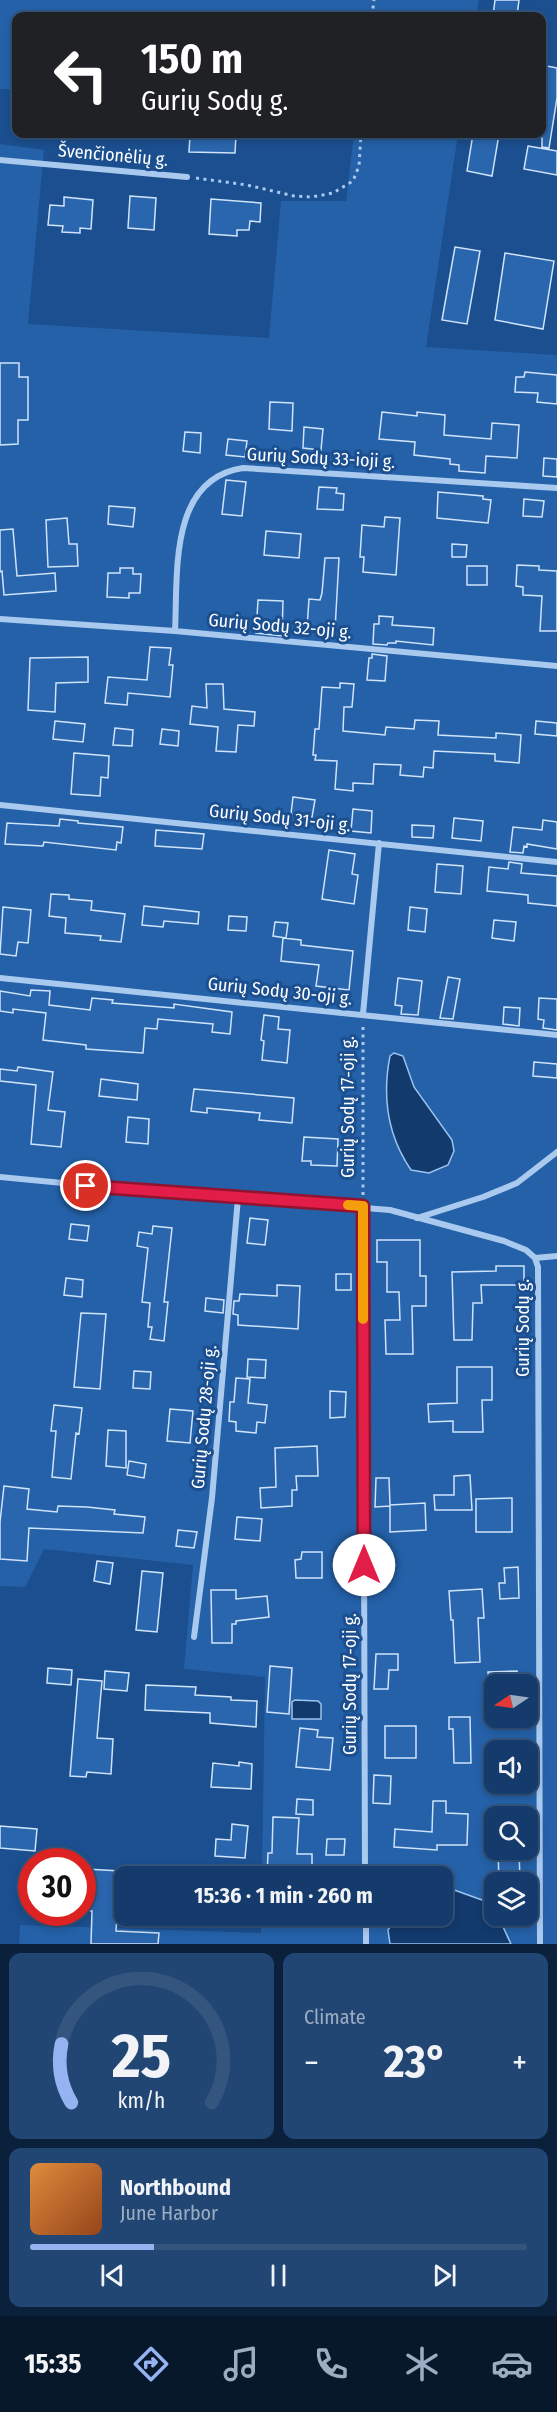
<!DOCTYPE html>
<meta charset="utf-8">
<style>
body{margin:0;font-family:"Fira Sans Condensed",sans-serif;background:#214673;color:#f1f3f6;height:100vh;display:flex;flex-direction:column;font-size:22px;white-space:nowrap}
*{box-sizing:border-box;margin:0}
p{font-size:20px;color:#9dadc1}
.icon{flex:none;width:33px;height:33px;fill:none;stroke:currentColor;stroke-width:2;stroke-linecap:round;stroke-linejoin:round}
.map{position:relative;height:1944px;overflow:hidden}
.side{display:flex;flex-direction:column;gap:9px;padding:9px;background:#0b203b;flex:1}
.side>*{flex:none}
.banner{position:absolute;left:12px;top:12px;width:534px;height:126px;border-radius:12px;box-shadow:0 3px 9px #0003,0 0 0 2px #33557e;background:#202124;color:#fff;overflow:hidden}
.needle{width:39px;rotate:257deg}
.controls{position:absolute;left:484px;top:1674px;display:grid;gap:12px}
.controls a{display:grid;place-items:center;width:54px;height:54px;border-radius:12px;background:#143b6b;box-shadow:0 3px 9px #0003,0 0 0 2px #33557e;font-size:30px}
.speed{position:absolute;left:18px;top:1848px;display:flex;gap:12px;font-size:30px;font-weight:700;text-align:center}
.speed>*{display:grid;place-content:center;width:78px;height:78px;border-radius:50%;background:#143b6b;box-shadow:0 3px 9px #0003,0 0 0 2px #33557e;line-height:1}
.speed .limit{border:9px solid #d22;background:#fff;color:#111}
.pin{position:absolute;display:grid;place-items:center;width:51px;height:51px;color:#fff;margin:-26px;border:3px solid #fff;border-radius:50%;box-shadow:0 2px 6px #0007}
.me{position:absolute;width:66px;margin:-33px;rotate:0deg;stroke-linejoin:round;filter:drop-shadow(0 0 4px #0008)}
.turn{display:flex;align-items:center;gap:21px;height:126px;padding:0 30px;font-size:27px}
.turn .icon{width:78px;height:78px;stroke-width:2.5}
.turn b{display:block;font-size:42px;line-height:51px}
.big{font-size:45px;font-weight:700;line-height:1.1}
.side .tile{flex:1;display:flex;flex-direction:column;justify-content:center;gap:9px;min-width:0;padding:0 21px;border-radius:12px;background:#214673}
.side .dial{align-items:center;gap:0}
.dial svg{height:156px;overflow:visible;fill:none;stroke:#33557e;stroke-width:7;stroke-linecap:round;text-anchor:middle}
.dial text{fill:#f1f3f6;stroke:none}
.song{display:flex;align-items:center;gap:18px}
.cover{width:72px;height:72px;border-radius:9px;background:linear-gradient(135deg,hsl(30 70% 55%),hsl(20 70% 35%))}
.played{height:6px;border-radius:3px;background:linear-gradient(90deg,#95b2f1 25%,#33557e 25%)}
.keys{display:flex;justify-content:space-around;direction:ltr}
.heat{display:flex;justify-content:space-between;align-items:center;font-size:33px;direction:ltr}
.side .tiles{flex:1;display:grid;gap:9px;grid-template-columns:1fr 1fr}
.tile:last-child{grid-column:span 2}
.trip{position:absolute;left:114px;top:1866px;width:339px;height:60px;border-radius:12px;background:#143b6b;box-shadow:0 3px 9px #0003,0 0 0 2px #33557e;font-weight:700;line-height:60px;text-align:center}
.tab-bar{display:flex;height:96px;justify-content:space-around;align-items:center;background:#08182b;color:#9dadc1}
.tab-bar .icon{width:42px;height:42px}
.tab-bar .on{color:#95b2f1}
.tab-bar b{font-size:27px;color:#f1f3f6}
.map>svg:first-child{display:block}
</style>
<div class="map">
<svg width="557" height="1944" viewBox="0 0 557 1944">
<rect width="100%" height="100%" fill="#1b4f8f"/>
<path fill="#2461a8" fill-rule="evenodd" d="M0 0H479L476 16H16V89H0Z
M354 134H458L426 347 557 355V1944H19L20 1925 261 1933V1916H442V1876H262L265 1677 184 1669 193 1565 44 1549 25 1587 0 1586V144L44 150 28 324 269 338 281 201H346ZM495 1684H528V1718H495ZM495 1750H528V1784H495ZM495 1816H528V1850H495ZM495 1882H528V1916H495Z"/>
<path fill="#123a6d" stroke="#9cc4f0" stroke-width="1.5" d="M394 1053 403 1056 414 1087 452 1140 454 1151 448 1165 429 1173 411 1170C387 1135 382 1097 390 1056Z
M295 1700 318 1701 321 1704V1719H292V1702Z
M443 1886 482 1900 495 1911V1916H498L511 1944H390L388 1930 397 1916H442Z"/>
<path fill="#2a66ad" stroke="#cfe3fa" stroke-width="1.5" d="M495 0H519L517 16H493Z
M542 65 557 68V98L549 148 542 147Z
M222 134 236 135 235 153 189 152 190 135 222 137Z
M473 134H499L492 176 467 171Z
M528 146 557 151V175L524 169Z
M130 196 156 198 154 230 128 228Z
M64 197 93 200 91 229 80 228V233L62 232 63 226 48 225 50 205 64 206Z
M211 199 261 203 260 222 250 221 249 230H237V236L209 234Z
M455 247 480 251 467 324 442 320Z
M505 253 554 261 543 329 495 320Z
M0 363H19V377H28V420H18V444L0 445Z
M525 372 557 375V404L537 402 538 393 515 392 516 377H524Z
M270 402 293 403 292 431 269 429Z
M382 412 417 416V412L445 415 444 435 491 439 492 423 519 425 517 458 486 456 485 473 459 471V465L450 464V459L414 455 415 442 379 439Z
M304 427 323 429 321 450 303 448Z
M185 432 201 433 200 453 183 451Z
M228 439 247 441 245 457 226 455Z
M544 458 557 459V477L543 476Z
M226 480 246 482 242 516 222 514Z
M319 487 337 488 336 493 344 494 343 510 317 509Z
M438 492 483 496V499L491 500 488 523 437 518Z
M524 499 544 501 542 517 523 516Z
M109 506 135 508 133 527 108 524Z
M385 517 400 518 396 575 363 572 364 557H360L362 525 384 527Z
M67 518 69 544H77L78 566 48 567 46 520Z
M13 529 17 576 55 573 56 591 4 595 2 571 0 572V530Z
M266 531 301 534 299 558 264 555Z
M452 544 467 545 466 557H452Z
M325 558H339L335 630 307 628 309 599 320 600 322 593Z
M517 565 539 566V570L557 571V631H540L542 596 523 595V587L516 586Z
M467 566H487V585H467Z
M120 568H133V574H141L140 593H129V598L107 597 108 573H120Z
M258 600 283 601 282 636 256 633Z
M379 616 393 617 392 625 434 628 433 645 396 641V643H388L387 645 373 644 374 624H379Z
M150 647 171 648 169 665H173L170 697 128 693 127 705 105 703 108 677 147 680Z
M372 654 387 656 385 681 367 680 369 658H372Z
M88 657V682L56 683 55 712 28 710 30 658Z
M340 683 354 684 352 707H344L343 731 385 735 386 727 414 729 415 720 439 721 438 735 496 738V733L521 735 519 763 495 761V754L434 751 433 768 424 767 423 777 400 775 401 765 374 764 373 784 353 783V791L335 789 337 761 315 760 316 755H313L315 729H319L322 687 340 688Z
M206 684H223L224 709 255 712 254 726 238 725 236 752 216 751 218 727 190 724 192 706 207 708Z
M55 721 85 724 83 742 53 739Z
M536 721 557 723V736L535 734Z
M115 728 133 730 132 746 113 745Z
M162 729 179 731 178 746 160 744Z
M74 753 109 756 108 778 101 777 100 796 71 794Z
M293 797 315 800 312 817 291 814Z
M353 809 372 811 371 833 351 831Z
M454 818 483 821 481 841 452 838Z
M60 819 78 821V823L123 827 121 843 117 842 116 850 44 842 43 846 5 844 7 823 59 826Z
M543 820 557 822V849L527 844V847L524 846 523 853 510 852 513 827 542 830Z
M412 825 434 826 433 838 412 837Z
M156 830 204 834 202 849 155 846Z
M329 850 355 854 352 874 358 875 354 904 322 899Z
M509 862 522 864 521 873 557 876V906L528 903V895L487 891 489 867 508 869Z
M437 864 463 866 461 894 435 892Z
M51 894 69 895V899L92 901 91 910 125 914 121 942 100 940 101 936 65 933 66 918 49 916Z
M144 906 199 912 198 924 164 921 163 927 142 925Z
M3 907 31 910 28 943 18 942 16 956 0 954Z
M410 907 427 909 425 932 408 930Z
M229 916 247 917 246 931 228 930Z
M494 920 516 922 514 941 492 938Z
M275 922 288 923 286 938 273 936Z
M283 938 301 940V945L353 951 349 990 316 986 319 965 281 961Z
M448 977 460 979 453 1019 440 1018Z
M398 978 422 981 418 1015 401 1014 402 1006 395 1005Z
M31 990 50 991 49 1005 90 1010 92 998 113 1000 112 1003 174 1008V1004L232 1012 230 1034 212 1032 213 1024 158 1019 157 1029 145 1028 143 1053 86 1049V1045L43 1040 46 1013 13 1009V1013L0 1011V991L30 996Z
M539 998 557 999V1030L543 1028 544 1020 538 1019Z
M504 1007 520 1008 519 1026 503 1024Z
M264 1015 279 1017 278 1029 290 1030 287 1063 262 1060 264 1041 261 1040Z
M534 1062 557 1064V1078L533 1076Z
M18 1067 53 1072 48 1110 65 1112 61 1147 31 1144 36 1085 0 1081V1069L17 1071Z
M101 1079 138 1084 137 1100 99 1096Z
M194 1089 294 1098 292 1123 259 1120 260 1113 207 1108V1113L191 1111Z
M128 1117 149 1119 148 1144 126 1142Z
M304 1137 338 1139 337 1166 311 1165V1161H302Z
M250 1218 268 1220 265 1245 247 1243Z
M71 1224 89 1226 87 1241 69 1239Z
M153 1226 172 1228 164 1302H168L164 1341 150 1339 152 1327H148L150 1303 142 1302 148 1248 137 1246 139 1232 152 1234Z
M377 1240H420V1276H426V1306H412L413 1354H386L385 1320H400L399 1292H387V1262H377Z
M496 1266H524V1285H481L482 1303H473L472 1340H454L452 1272 496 1271Z
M336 1274H351V1290H336Z
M66 1278 83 1280 82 1297 64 1295Z
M277 1285 300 1286 298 1329 238 1325V1315L233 1314 234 1301H239L240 1294 277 1296Z
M206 1298 224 1300 223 1313 205 1311Z
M81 1313 106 1314 100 1389 74 1387Z
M248 1359 266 1360 265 1378 247 1377Z
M457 1367H492V1400H482L483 1432H453V1421L429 1422 428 1404 457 1403Z
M134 1371 151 1372 150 1389 133 1388Z
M236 1378 250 1379 248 1403 267 1405 265 1423 257 1422 256 1433 236 1431V1422L229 1421 230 1402H234Z
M330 1391 346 1392 345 1417 330 1418Z
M54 1405 82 1408 79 1434 76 1433 71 1479 52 1477 56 1431H51Z
M170 1409 193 1411 190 1443 167 1441Z
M108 1430 126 1431V1468L106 1466Z
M317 1446 318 1476H296L297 1490H292V1506L261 1508 260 1488 276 1487 275 1448Z
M129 1461 146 1464 144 1478 127 1475Z
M470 1475 472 1510H435L434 1495H454V1476Z
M376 1478H389L390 1505 425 1503 426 1530 390 1532V1506L375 1507Z
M4 1486 29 1489 27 1509 57 1512 58 1506 87 1507 115 1510 114 1514 145 1517 143 1533 29 1528 27 1561 0 1559V1522Z
M512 1498V1532H476V1499Z
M237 1517 262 1519 260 1541 235 1539Z
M178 1530 197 1532 194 1548 176 1546Z
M302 1552H322V1578H296L295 1560 301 1559Z
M97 1561 113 1563 110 1584 94 1581Z
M518 1567 519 1598 500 1599 499 1583H505L504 1568Z
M142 1571 163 1573 157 1632 136 1630Z
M482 1589 484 1618H478L480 1662 455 1663 453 1620H451L449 1591Z
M211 1590H236V1599L267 1596 269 1617 236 1621V1624H232V1643H212Z
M376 1654H398V1670H389L388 1689H374Z
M270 1666 292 1668 289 1714 267 1712Z
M48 1668 72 1670 71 1685 47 1683Z
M105 1671 129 1673 127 1691 104 1689Z
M517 1671 518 1684H489L488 1672Z
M78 1679 102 1681 97 1738 113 1739 111 1774 87 1772 86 1777 70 1776Z
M146 1685 196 1687 195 1695 231 1697V1700L257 1701 256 1727 210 1723V1713L145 1710Z
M449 1717H470L471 1763H454L453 1729H449Z
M385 1726H416V1758H385Z
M300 1728 318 1730 317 1737 333 1738 330 1770 296 1767Z
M239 1762 252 1764 251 1789 211 1787 213 1763 239 1766Z
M374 1775 391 1776 390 1804 373 1803Z
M297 1799 313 1800V1815L296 1814Z
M433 1801H446V1813L468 1814 467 1845H437V1850L394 1847 395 1829 432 1832Z
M273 1817 299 1818 297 1854H312V1869H300L299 1876H267L268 1853H272Z
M232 1824 248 1826 245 1858 215 1856 216 1839 231 1840Z
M0 1826 37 1829 35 1851 0 1848Z
M327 1839H345L344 1855H326Z
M498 1850H519L520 1882H499Z
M86 1869 120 1871 116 1931 159 1933 158 1944H91L92 1911 83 1910Z"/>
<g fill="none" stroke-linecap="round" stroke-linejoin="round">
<path stroke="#a9c9ee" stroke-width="3" stroke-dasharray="3 4.5" stroke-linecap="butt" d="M372 16 374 0
M196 178 247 185 294 196 312 197 333 193 353 181 359 166 361 134
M363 1195V1025"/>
<path stroke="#a9c9ee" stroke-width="6" d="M0 160 187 177
M0 619 175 631 557 666
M175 631C178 575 168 479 243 468L557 488
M0 805 557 862
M0 978 557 1035
M363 1014 379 843
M0 1177 146 1191 390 1210 504 1241 526 1250 535 1258 538 1267 540 1944
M363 1206 365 1876
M417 1218 483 1197 517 1183 557 1152
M535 1258 557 1256
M194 1637 212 1498 238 1198
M366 1916V1944"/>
</g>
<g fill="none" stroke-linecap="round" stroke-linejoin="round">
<g stroke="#92132f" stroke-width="15">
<path id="route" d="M86 1186 363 1206 364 1565"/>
</g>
<use href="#route" stroke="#e11d48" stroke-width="10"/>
<path stroke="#f59e0b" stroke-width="10" d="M348 1205 363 1206V1319"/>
</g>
<g text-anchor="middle" stroke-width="6" stroke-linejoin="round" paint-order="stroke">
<g font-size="18" fill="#fff" stroke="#1b4f8f">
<text transform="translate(113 155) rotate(5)" y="6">Švenčionėlių g.</text>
<text transform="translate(321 458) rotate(3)" y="6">Gurių Sodų 33-ioji g.</text>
<text transform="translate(280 626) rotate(5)" y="6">Gurių Sodų 32-oji g.</text>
<text transform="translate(280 818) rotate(6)" y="6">Gurių Sodų 31-oji g.</text>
<text transform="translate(280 991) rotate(6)" y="6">Gurių Sodų 30-oji g.</text>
<text transform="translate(348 1107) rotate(-90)" y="6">Gurių Sodų 17-oji g.</text>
<text transform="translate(523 1328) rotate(-90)" y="6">Gurių Sodų g.</text>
<text transform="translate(204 1417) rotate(-85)" y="6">Gurių Sodų 28-oji g.</text>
<text transform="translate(350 1684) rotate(-90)" y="6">Gurių Sodų 17-oji g.</text>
</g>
</g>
</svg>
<div class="controls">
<a><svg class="needle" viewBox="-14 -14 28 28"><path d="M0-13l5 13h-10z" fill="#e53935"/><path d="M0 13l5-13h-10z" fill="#9dadc1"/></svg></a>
<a><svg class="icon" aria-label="sound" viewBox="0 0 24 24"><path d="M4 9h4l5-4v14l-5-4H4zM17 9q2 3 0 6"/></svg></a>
<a><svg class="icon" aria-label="search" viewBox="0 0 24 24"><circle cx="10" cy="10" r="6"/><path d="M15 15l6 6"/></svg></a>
<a><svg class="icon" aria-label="layers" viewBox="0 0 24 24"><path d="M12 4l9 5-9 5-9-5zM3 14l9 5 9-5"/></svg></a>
</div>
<div class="speed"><div class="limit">30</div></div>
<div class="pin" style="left:86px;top:1186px;background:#d93025"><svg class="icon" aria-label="arrive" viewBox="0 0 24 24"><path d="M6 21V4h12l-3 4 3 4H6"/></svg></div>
<svg class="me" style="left:364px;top:1565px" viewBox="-20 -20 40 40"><circle r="19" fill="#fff"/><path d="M0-13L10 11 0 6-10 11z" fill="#e11d48"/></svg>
<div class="trip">15:36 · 1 min · 260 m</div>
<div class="banner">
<div class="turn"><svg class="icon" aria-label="left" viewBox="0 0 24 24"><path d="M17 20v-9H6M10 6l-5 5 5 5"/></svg><div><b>150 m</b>Gurių Sodų g.</div></div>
</div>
</div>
<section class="side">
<div class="tiles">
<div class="tile dial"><svg viewBox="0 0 100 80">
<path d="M14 69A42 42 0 1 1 86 69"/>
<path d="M14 69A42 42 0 0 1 9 39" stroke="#95b2f1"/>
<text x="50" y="56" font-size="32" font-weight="700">25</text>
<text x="50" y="72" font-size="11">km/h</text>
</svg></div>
<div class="tile"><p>Climate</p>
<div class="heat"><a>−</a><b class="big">23°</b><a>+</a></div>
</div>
<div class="tile">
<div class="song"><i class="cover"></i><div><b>Northbound</b><p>June Harbor</p></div></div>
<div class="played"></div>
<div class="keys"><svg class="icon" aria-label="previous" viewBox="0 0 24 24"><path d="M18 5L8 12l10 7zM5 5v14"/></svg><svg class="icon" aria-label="pause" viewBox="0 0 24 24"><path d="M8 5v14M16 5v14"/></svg><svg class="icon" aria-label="next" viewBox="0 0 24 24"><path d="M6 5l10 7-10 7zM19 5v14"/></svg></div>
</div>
</div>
</section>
<nav class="tab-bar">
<b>15:35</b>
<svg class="icon on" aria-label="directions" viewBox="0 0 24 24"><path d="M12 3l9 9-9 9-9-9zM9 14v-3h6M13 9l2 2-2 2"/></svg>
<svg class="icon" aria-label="music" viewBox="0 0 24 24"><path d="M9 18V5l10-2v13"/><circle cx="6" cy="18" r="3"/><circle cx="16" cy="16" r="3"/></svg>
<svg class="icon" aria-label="phone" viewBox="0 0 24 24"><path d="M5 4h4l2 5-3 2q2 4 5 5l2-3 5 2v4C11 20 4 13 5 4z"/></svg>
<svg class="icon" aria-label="climate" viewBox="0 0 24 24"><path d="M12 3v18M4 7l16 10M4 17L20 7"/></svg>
<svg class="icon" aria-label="car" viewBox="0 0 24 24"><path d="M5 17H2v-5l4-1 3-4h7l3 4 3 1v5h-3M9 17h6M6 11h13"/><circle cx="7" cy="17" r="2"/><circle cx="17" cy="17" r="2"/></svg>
</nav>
